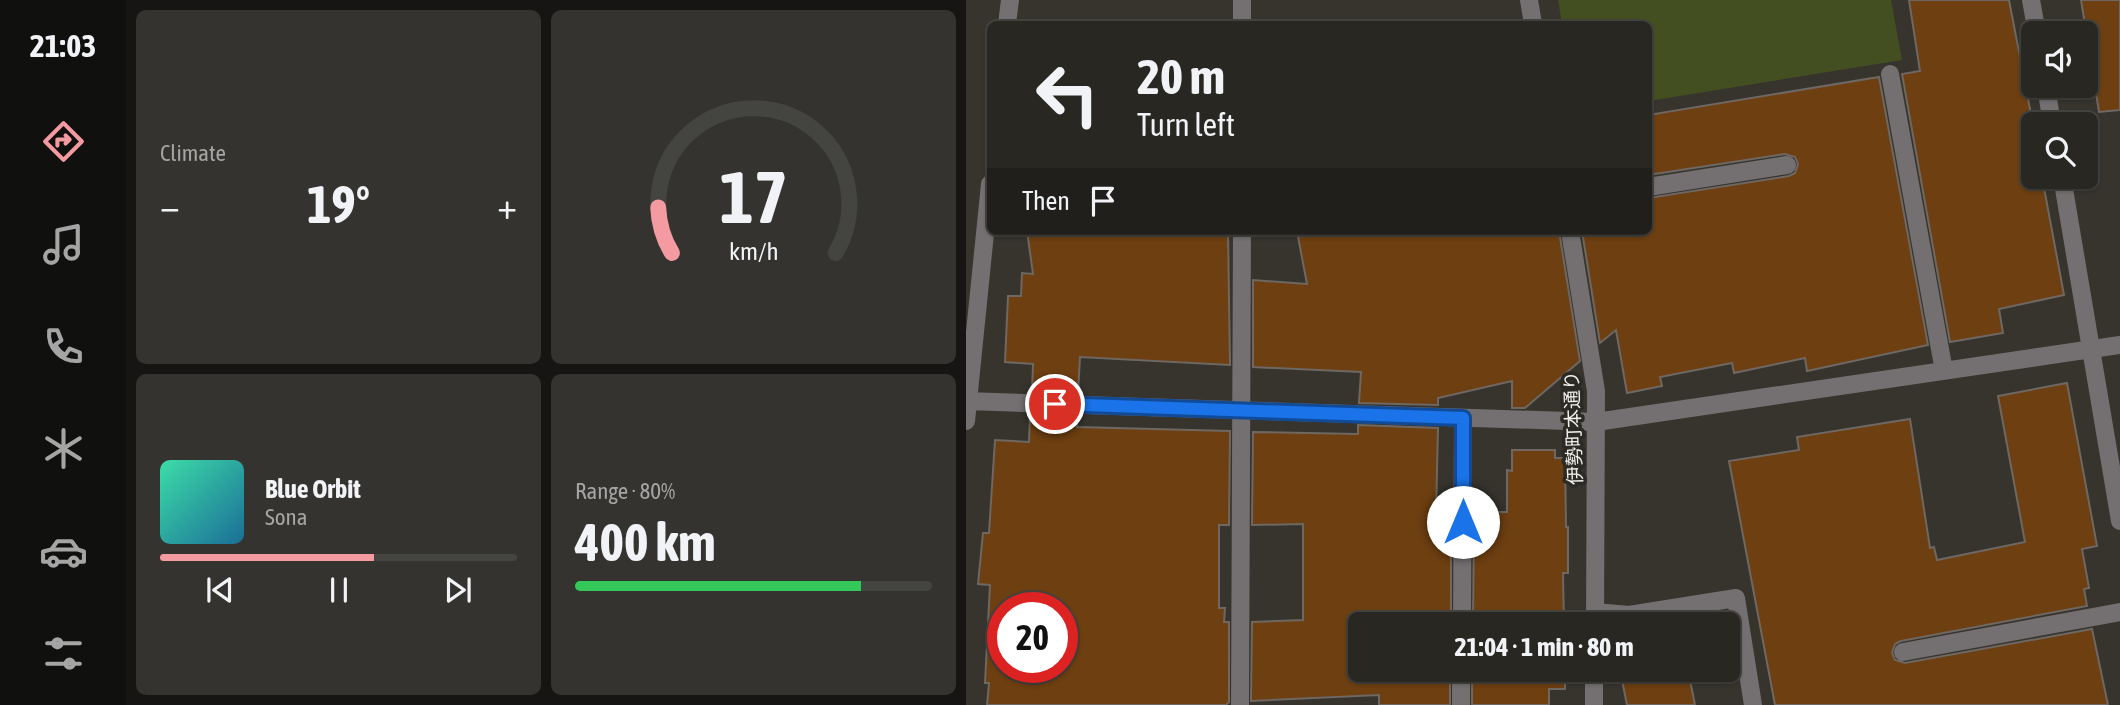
<!DOCTYPE html>
<meta charset="utf-8">
<style>
body{margin:0;font-family:"Asap Condensed","Noto Sans JP",sans-serif;background:#34332f;color:#f1f3f6;height:100vh;display:flex;flex-direction:column;font-size:26px;white-space:nowrap}
*{box-sizing:border-box;margin:0}
p{font-size:23px;color:#a5a5a5}
.icon{flex:none;width:38px;height:38px;fill:none;stroke:currentColor;stroke-width:2;stroke-linecap:round;stroke-linejoin:round}
.map{position:relative;flex:1;overflow:hidden}
.side{display:flex;flex-direction:column;gap:10px;padding:10px;background:#161513;width:840px}
.side>*{flex:none}
.banner{position:absolute;left:21px;top:21px;width:665px;height:214px;border-radius:10px;box-shadow:0 2px 5px #0004,0 0 0 2px #444440;background:#282722;color:#f1f3f6;overflow:hidden}
.tools{position:absolute;left:1055px;top:21px;display:grid;gap:14px}
.tools a{display:grid;place-items:center;width:77px;height:77px;border-radius:10px;background:#282722;box-shadow:0 2px 5px #0004,0 0 0 2px #444440;font-size:35px}
.speed{position:absolute;left:21px;top:592px;display:flex;gap:14px;font-size:35px;font-weight:700;text-align:center}
.speed>*{display:grid;place-content:center;width:91px;height:91px;border-radius:50%;background:#282722;box-shadow:0 2px 5px #0004,0 0 0 2px #444440;line-height:1}
.speed .limit{border:10px solid #d22;background:#fff;color:#111}
.pin{position:absolute;display:grid;place-items:center;width:60px;height:60px;color:#fff;margin:-30px;border:4px solid #fff;border-radius:50%;box-shadow:0 2px 7px #0007}
.me{position:absolute;width:77px;margin:-38px;rotate:0deg;stroke-linejoin:round;filter:drop-shadow(0 0 5px #0008)}
.turn{display:flex;align-items:center;gap:24px;height:147px;padding:0 35px;font-size:32px}
.turn .icon{width:91px;height:91px;stroke-width:2.5}
.turn b{display:block;font-size:49px;line-height:60px}
.then{display:flex;align-items:center;height:66px;padding:0 35px;background:#0003;gap:14px;font-size:26px}
.big{font-size:52px;font-weight:700;line-height:1.1}
.side .widget{flex:1;display:flex;flex-direction:column;justify-content:center;gap:10px;min-width:0;padding:0 24px;border-radius:10px;background:#34332f}
.side .dial{align-items:center;gap:0}
.dial svg{height:182px;overflow:visible;fill:none;stroke:#444440;stroke-width:7;stroke-linecap:round;text-anchor:middle}
.dial text{fill:#f1f3f6;stroke:none}
.song{display:flex;align-items:center;gap:21px}
.cover{width:84px;height:84px;border-radius:10px;background:linear-gradient(135deg,hsl(160 70% 55%),hsl(200 70% 35%))}
.played{height:7px;border-radius:4px;background:linear-gradient(90deg,#f49aa1 60%,#444440 60%)}
.keys{display:flex;justify-content:space-around;direction:ltr}
.heat{display:flex;justify-content:space-between;align-items:center;font-size:38px;direction:ltr}
.charge{height:10px;border-radius:5px;background:linear-gradient(90deg,#34c759 80%,#444440 0)}
.side .tiles{flex:1;display:grid;gap:10px;grid-template-columns:repeat(2,1fr)}
.trip{position:absolute;left:382px;top:612px;width:392px;height:70px;border-radius:10px;background:#282722;box-shadow:0 2px 5px #0004,0 0 0 2px #444440;font-weight:700;line-height:70px;text-align:center}
main{display:flex;flex:1;min-height:0}
.dock{display:flex;flex-direction:column;width:126px;justify-content:space-around;align-items:center;background:#10100e;color:#a5a5a5}
.dock .icon{width:49px;height:49px}
.dock .selected{color:#f49aa1}
.dock b{font-size:32px;color:#f1f3f6}
.map>svg:first-child{display:block}
</style>
<main>
<nav class="dock">
<b>21:03</b>
<svg class="icon selected" aria-label="directions" viewBox="0 0 24 24"><path d="M12 3l9 9-9 9-9-9zM9 14v-3h6M13 9l2 2-2 2"/></svg>
<svg class="icon" aria-label="music" viewBox="0 0 24 24"><path d="M9 18V5l10-2v13"/><circle cx="6" cy="18" r="3"/><circle cx="16" cy="16" r="3"/></svg>
<svg class="icon" aria-label="phone" viewBox="0 0 24 24"><path d="M5 4h4l2 5-3 2q2 4 5 5l2-3 5 2v4C11 20 4 13 5 4z"/></svg>
<svg class="icon" aria-label="climate" viewBox="0 0 24 24"><path d="M12 3v18M4 7l16 10M4 17L20 7"/></svg>
<svg class="icon" aria-label="car" viewBox="0 0 24 24"><path d="M5 17H2v-5l4-1 3-4h7l3 4 3 1v5h-3M9 17h6M6 11h13"/><circle cx="7" cy="17" r="2"/><circle cx="17" cy="17" r="2"/></svg>
<svg class="icon" aria-label="filters" viewBox="0 0 24 24"><path d="M4 7h16M4 17h16"/><circle cx="9" cy="7" r="2"/><circle cx="15" cy="17" r="2"/></svg>
</nav>
<section class="side">
<div class="tiles">
<div class="widget"><p>Climate</p>
<div class="heat"><a>−</a><b class="big">19°</b><a>+</a></div>
</div>
<div class="widget dial"><svg viewBox="0 0 100 80">
<path d="M14 69A42 42 0 1 1 86 69"/>
<path d="M14 69A42 42 0 0 1 8 49" stroke="#f49aa1"/>
<text x="50" y="56" font-size="32" font-weight="700">17</text>
<text x="50" y="72" font-size="11">km/h</text>
</svg></div>
<div class="widget">
<div class="song"><i class="cover"></i><div><b>Blue Orbit</b><p>Sona</p></div></div>
<div class="played"></div>
<div class="keys"><svg class="icon" aria-label="previous" viewBox="0 0 24 24"><path d="M18 5L8 12l10 7zM5 5v14"/></svg><svg class="icon" aria-label="pause" viewBox="0 0 24 24"><path d="M8 5v14M16 5v14"/></svg><svg class="icon" aria-label="next" viewBox="0 0 24 24"><path d="M6 5l10 7-10 7zM19 5v14"/></svg></div>
</div>
<div class="widget"><p>Range · 80%</p><b class="big">400 km</b><div class="charge"></div></div>
</div>
</section>
<div class="map">
<svg width="1154" height="705" viewBox="0 0 1154 705">
<rect width="100%" height="100%" fill="#36342d"/>
<path fill="#444f21" d="M592 0H925L936 60 683 101 682 24H596Z"/>
<path fill="#6d3f11" stroke="#6e6762" stroke-width="2" fill-rule="evenodd" d="M943 0H1043L1068 130V177H1076L1098 295 1033 309 1037 333 984 342 936 74 954 71Z
M1115 0H1154V110L1133 112Z
M913 77 962 345 841 371 839 358 768 373 766 363 694 377 696 386 661 393 650 330 634 343 616 231H682V198L823 176 829 173 832 164 829 157 819 154 682 175V115Z
M61 231H262L264 365 114 357 112 393 66 392 67 364 39 362 42 296H55L56 273 67 274Z
M339 231H593L614 361 559 408H546V381L472 398V405L393 403 395 372 287 367V280L341 284 332 237 340 235Z
M1101 383 1131 546 1116 549 1123 588 1118 589 1121 606 935 641 929 644 926 653 929 660 939 663 1126 629 1142 705H809L763 461 833 450 831 437 944 419 964 548 968 547 971 560 1059 542 1032 396Z
M64 415 111 416V427L264 431 263 525H253V608H259L258 622H263V702L260 705H21L23 683H19L24 585 12 584 17 533H23L29 440 63 442ZM37 607H96V667H37Z
M392 425 472 428 470 513H485V625H394V670H484V705H413V695L285 701 286 622 337 620V524L286 525 287 432 392 434Z
M546 450H589V458H599L600 527H602V573H597L598 625H507L508 512H541V470L546 471Z
M506 670H599V689H583V705H506Z
M654 670H722L729 705H661Z"/>
<g fill="none" stroke-linecap="round" stroke-linejoin="round">
<path stroke="#746f70" stroke-width="18" d="M276 0V24
M563 0 567 24
M1065 0 1071 33
M41 24 44 0
M924 74 978 371
M1080 86 1086 124
M1096 177 1154 521
M682 187 821 165
M604 231 630 391 629 625
M0 401 630 422 1154 345
M0 421 24 184
M629 612 663 615 770 598 787 705
M496 625 497 418
M937 652 1154 612
M274 705 276 231
M495 705V670
M628 705V670"/>
</g>
<g fill="none" stroke-linecap="round" stroke-linejoin="round">
<g stroke="#114b97" stroke-width="18">
<path id="route" d="M89 404 497 418V522"/>
</g>
<use href="#route" stroke="#1a73e8" stroke-width="12"/>
</g>
<g text-anchor="middle" stroke-width="7" stroke-linejoin="round" paint-order="stroke">
<g font-size="19" fill="#f1f0ec" stroke="#2c2a24">
<text transform="translate(607 428) rotate(-92)" y="7">伊勢町本通り</text>
</g>
</g>
</svg>
<div class="tools">
<a><svg class="icon" aria-label="sound" viewBox="0 0 24 24"><path d="M4 9h4l5-4v14l-5-4H4zM17 9q2 3 0 6"/></svg></a>
<a><svg class="icon" aria-label="search" viewBox="0 0 24 24"><circle cx="10" cy="10" r="6"/><path d="M15 15l6 6"/></svg></a>
</div>
<div class="speed"><div class="limit">20</div></div>
<div class="pin" style="left:89px;top:404px;background:#d93025"><svg class="icon" aria-label="arrive" viewBox="0 0 24 24"><path d="M6 21V4h12l-3 4 3 4H6"/></svg></div>
<svg class="me" style="left:497px;top:522px" viewBox="-20 -20 40 40"><circle r="19" fill="#fff"/><path d="M0-13L10 11 0 6-10 11z" fill="#1a73e8"/></svg>
<div class="trip">21:04 · 1 min · 80 m</div>
<div class="banner">
<div class="turn"><svg class="icon" aria-label="left" viewBox="0 0 24 24"><path d="M17 20v-9H6M10 6l-5 5 5 5"/></svg><div><b>20 m</b>Turn left</div></div>
<div class="then">Then<svg class="icon" aria-label="arrive" viewBox="0 0 24 24"><path d="M6 21V4h12l-3 4 3 4H6"/></svg></div>
</div>
</div>
</main>
